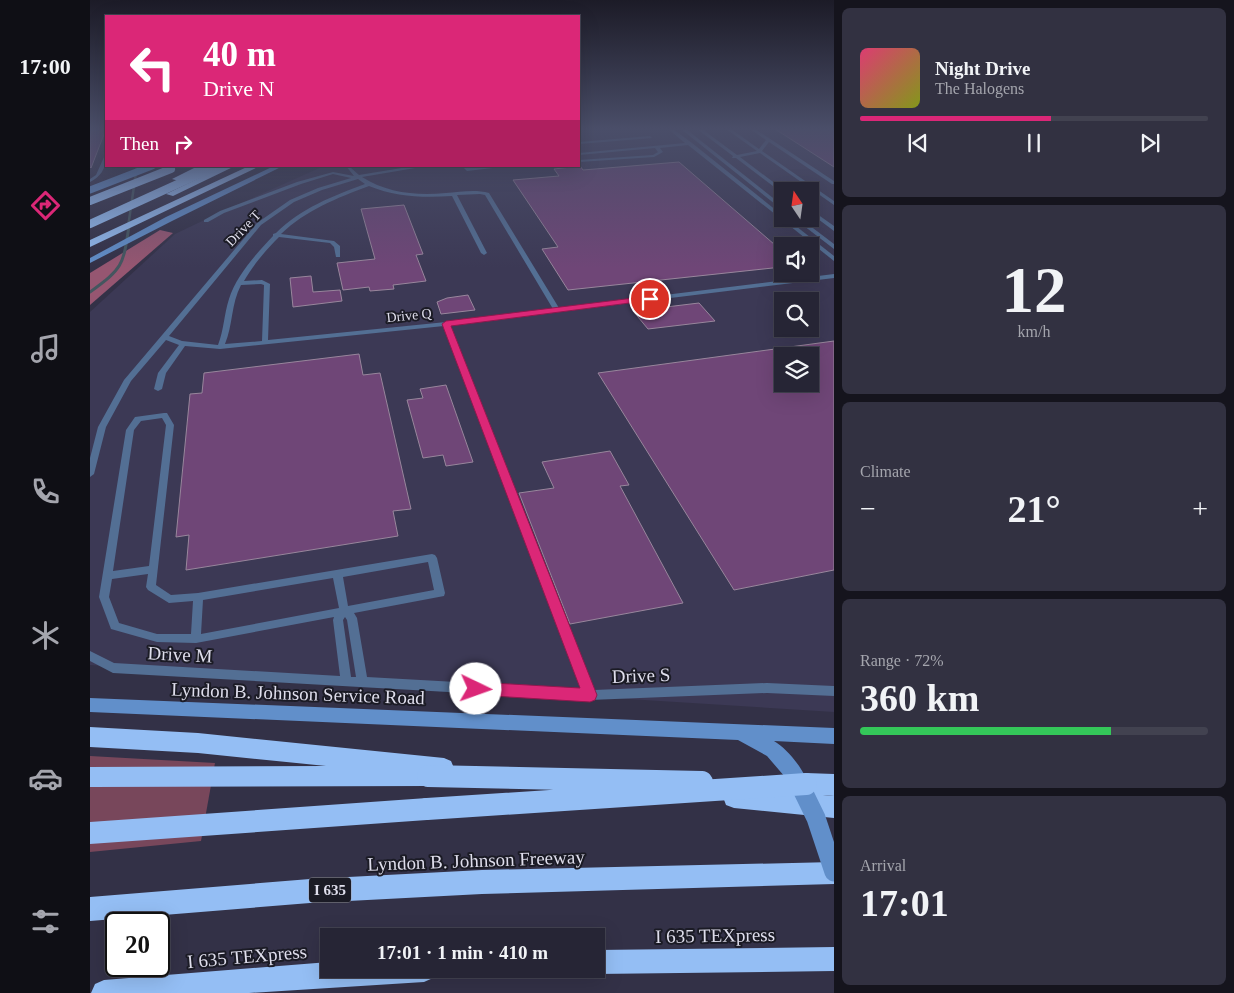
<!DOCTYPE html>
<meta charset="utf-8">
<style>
body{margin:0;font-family:Georgia,serif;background:#323141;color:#f1f3f6;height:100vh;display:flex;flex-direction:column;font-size:19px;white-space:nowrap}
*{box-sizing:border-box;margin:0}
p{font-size:16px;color:#a4a5ad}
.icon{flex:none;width:28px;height:28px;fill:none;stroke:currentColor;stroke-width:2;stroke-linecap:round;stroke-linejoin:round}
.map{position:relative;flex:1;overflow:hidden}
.side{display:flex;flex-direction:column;gap:8px;padding:8px;background:#15141d;width:400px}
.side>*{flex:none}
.hud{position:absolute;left:15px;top:15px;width:475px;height:152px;border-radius:0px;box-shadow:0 5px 20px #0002,0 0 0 1px #424250;background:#db2777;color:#fff;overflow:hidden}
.needle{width:32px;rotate:347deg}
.fabs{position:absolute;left:684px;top:182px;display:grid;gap:10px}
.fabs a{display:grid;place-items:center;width:45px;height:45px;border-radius:0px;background:#262535;box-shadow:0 5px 20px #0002,0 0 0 1px #424250;font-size:25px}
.speed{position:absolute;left:15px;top:912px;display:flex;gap:10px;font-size:25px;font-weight:700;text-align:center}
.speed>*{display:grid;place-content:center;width:65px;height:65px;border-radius:50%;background:#262535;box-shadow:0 5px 20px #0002,0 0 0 1px #424250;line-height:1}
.speed .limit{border:2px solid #111;border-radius:8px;background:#fff;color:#111}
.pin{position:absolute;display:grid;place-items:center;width:42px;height:42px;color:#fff;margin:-21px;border:2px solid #fff;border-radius:50%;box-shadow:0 1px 5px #0007}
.me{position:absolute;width:55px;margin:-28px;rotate:93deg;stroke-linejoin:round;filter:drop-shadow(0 0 4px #0008)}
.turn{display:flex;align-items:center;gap:18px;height:105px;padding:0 15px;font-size:22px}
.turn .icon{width:65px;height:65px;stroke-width:2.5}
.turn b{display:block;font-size:35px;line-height:42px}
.then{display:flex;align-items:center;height:48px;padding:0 15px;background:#0003;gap:10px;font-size:19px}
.big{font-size:38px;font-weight:700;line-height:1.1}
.side .widget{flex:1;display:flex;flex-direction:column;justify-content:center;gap:8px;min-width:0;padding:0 18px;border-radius:8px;background:#323141}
.side .dial{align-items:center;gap:0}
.dial b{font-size:65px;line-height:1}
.song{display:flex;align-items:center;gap:15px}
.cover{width:60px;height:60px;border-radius:8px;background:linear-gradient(135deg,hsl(340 70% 55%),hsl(70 70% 35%))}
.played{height:5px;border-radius:2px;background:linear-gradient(90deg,#db2777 55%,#424250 55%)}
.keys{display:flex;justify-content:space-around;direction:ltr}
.heat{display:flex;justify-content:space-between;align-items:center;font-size:28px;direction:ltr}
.charge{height:8px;border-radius:4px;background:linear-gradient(90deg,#34c759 72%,#424250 0)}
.trip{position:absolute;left:230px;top:928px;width:285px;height:50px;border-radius:0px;background:#262535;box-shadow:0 5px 20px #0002,0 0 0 1px #424250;font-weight:700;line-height:50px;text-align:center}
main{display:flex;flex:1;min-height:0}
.tabs{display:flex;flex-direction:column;width:90px;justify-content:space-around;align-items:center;background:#0f0f15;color:#a4a5ad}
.tabs .icon{width:35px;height:35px}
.tabs .current{color:#db2777}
.tabs b{font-size:22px;color:#f1f3f6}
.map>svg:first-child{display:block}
</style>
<main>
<nav class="tabs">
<b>17:00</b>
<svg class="icon current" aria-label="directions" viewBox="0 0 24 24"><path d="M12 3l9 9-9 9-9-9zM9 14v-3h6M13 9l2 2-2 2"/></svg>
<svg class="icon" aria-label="music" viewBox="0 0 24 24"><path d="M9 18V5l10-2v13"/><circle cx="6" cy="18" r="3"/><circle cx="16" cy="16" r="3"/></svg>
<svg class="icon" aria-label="phone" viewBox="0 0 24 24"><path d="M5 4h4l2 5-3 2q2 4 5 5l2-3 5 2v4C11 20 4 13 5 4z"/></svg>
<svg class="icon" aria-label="climate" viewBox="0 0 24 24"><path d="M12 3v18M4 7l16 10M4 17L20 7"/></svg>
<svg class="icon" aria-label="car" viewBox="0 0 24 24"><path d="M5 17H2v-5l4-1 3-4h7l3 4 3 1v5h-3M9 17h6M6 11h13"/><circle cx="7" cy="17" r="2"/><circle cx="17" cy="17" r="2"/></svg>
<svg class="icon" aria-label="filters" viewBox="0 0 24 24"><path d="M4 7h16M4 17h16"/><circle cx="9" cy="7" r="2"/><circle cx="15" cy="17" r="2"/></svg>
</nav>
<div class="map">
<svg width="744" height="993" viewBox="0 0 744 993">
<rect width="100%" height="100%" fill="#333147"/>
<path fill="#3c3955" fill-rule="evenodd" d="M489 129H744V712L0 665V312L85 234 129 213 234 166H489ZM692 191H720V219H692ZM692 246H720V274H692ZM692 301H720V329H692ZM692 356H720V384H692Z"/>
<path fill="#78475b" d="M0 756 125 763 111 841 0 852Z"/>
<path fill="#965671" d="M70 230 83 233 0 305V273Z"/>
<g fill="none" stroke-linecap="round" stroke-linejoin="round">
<path stroke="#44565f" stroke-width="2.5" d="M38 227 47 166"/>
<path stroke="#44565f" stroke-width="3" d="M0 292C33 268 33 266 39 226"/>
</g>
<path fill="#6f4677" stroke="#98869c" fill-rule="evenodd" d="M0 129H16L1 168 0 167Z
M685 129H744V167Z
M589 162 692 251V267L478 290 452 249 468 247 423 180 469 176 464 169 490 166 493 170Z
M314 205 333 254 326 255 336 281 303 285 304 289 280 291 279 287 253 290 247 263 285 259 271 209Z
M221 276 223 292 250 290 252 301 203 307 200 278Z
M378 295 385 310 351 314 347 302 357 298Z
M609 303 625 321 558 329 543 311Z
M744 341V570L644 590 508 373ZM692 356H720V384H692Z
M269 354 273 375 290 373 321 509 303 511 308 536 96 570 99 535 86 537 100 394 112 393 114 373Z
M356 385 383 462 356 466 353 455 333 458 317 400 333 398 330 389Z
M520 451 539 485 530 486 593 603 480 624 429 493 464 488 452 462Z"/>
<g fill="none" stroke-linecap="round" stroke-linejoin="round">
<path fill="#536f94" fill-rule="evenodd" d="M578 129H583L602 143 692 215V219H697L744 256V261L598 145 570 148 573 152 564 157 489 162V160L563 155 568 152 565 148 489 155V153L595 143Z
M591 129H596L692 205V208H690Z
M607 129H612L647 155 667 151 636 129H641L669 149 676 140 660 129H665L744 181V184H742L679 142 672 151 744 201V205L670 153 650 157 695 191 691 192 646 158H642L643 156Z
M560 136 562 138 489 144V142Z
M14 157H16C16 169 10 177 0 182V179L6 175Z
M256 166H264L261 168 269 175 324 166H337L272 177C297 193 327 196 356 193 370 192 385 189 399 193L469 308 744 274V278L360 325 504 690 677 683 744 686V696L677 693 500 700 23 673 0 661V651L24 663 250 676 243 620 244 617 106 643 67 642 21 629 9 597 36 430 45 417 74 413H77L84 425 66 585 81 595 108 593 342 554 345 555 347 558 355 593 354 596 264 613 267 618 277 677 492 689 354 326 130 349 95 346 76 373 72 389 68 391 64 389 68 373 89 345 76 340 41 381 16 427 4 474 0 477V458L8 427 34 380 167 223 200 200 228 188 261 178 243 174 211 184 134 213 118 222H114V220L130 211 207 182 243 172 264 176ZM268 179 275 184C243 196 211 208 186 233L183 234V236C166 254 146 276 139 299 134 314 134 330 128 345L92 341 79 336 171 225 204 202 232 190ZM279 186C306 197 333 198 362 196L391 253 394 255 397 253 367 195 390 194 395 195 463 309 356 322 178 340 180 284 172 280 154 281C163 265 176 250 189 237L240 243 244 247 246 257H250V246L244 241 191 234C216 210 247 198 279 186ZM171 284 174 285 172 341 135 344C143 325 141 304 151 285ZM72 418 76 425 59 566 23 571 44 430 51 421ZM338 562 344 590 258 606 253 577ZM58 574 56 587 58 590 79 603 103 601 101 634H67L29 623 19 597 22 579ZM243 578 249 608 111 634 113 600ZM255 617 257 620 266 677H261L253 620Z
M372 166H377L378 168 421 166 377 171Z
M720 209 744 226V231L720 213Z
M705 219H711L744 244V249Z"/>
<path fill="#618fca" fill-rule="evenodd" d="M184 166H193L82 221 0 263V258L76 217Z
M0 698 744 728V744L684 741C696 748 710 765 716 778L713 784 707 787 701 784 677 756 648 740 0 712Z"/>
<path fill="#94bef4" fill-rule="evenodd" d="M108 166H119L89 181 82 179Z
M134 166H145L83 196 76 194Z
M159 166H170L0 247V240Z
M0 727 108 733 354 758 361 761 364 768 361 775 354 778H348L345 783 338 786 0 787V767L236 766 108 753 0 747Z
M716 773 744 774V796L733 795 744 796V818L644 808 636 805 633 797 636 789 644 786 713 793 709 791 705 784 709 777Z
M337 798 345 801 348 809 345 817 337 820 0 844V822Z
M744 862V884L392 894 220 903 0 921V897L220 879 392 870Z
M744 947V971L506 974 496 969H506V950Z
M239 962V969H347L343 978 334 982 159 993H1L5 984 14 980Z"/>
<path stroke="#618fca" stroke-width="7" d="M0 190 62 166"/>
<path stroke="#618fca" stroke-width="19" d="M708 781 726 818 744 872"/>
<path stroke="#94bef4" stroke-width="8" d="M0 201 81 169
M0 224 127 166"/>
<path stroke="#94bef4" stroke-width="22" d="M338 776 612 782
M337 809 716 784"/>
</g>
<linearGradient id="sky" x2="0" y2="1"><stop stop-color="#1c1b27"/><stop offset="0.48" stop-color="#4a4e69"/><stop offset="1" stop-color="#4a4e69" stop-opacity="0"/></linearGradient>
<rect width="744" height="268" fill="url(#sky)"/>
<path fill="#db2777" stroke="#8e194d" d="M560 296 563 297V300L361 326 507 695 505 700 500 702 386 695 381 693 379 689 381 684 386 682 490 688 352 324 356 321Z"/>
<g text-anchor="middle" stroke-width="4" stroke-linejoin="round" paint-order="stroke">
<g font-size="14" fill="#dfdeec" stroke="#1b1b25">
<text transform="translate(153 228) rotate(-46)" y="5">Drive T</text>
<text transform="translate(319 315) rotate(-6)" y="5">Drive Q</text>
</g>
<rect fill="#1b1b25" stroke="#a4a4b0" stroke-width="1" x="219" y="877.5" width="42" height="25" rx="4"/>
<g font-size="15" font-weight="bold" fill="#dfdeec">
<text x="240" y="895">I 635</text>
</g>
<g font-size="19" fill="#dfdeec" stroke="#1b1b25">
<text transform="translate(90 654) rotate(3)" y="7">Drive M</text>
<text transform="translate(551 675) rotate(-2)" y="7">Drive S</text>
<text transform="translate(208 693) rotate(2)" y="7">Lyndon B. Johnson Service Road</text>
<text transform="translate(386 860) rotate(-2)" y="7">Lyndon B. Johnson Freeway</text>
<text transform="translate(625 935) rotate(-1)" y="7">I 635 TEXpress</text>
<text transform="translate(157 956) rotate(-5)" y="7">I 635 TEXpress</text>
</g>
</g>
</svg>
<div class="fabs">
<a><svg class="needle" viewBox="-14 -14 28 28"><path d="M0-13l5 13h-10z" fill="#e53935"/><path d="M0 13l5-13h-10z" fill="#a4a5ad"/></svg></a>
<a><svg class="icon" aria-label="sound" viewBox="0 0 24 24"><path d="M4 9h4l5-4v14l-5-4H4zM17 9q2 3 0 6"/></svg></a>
<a><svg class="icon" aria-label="search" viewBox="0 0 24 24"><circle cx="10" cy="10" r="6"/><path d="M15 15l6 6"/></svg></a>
<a><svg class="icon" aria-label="layers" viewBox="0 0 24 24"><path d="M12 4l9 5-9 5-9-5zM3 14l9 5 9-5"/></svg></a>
</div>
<div class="speed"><div class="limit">20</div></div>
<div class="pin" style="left:560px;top:299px;background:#d93025"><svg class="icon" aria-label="arrive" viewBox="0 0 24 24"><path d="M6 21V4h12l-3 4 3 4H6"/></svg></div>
<svg class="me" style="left:386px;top:689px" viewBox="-20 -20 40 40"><circle r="19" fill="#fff"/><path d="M0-13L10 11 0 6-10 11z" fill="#db2777"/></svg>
<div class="trip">17:01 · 1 min · 410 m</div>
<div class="hud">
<div class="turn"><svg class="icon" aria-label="left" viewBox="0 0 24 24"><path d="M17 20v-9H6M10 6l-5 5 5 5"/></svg><div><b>40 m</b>Drive N</div></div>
<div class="then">Then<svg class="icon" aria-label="right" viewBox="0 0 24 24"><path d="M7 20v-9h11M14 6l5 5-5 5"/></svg></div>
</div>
</div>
<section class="side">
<div class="widget">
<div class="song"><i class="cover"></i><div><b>Night Drive</b><p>The Halogens</p></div></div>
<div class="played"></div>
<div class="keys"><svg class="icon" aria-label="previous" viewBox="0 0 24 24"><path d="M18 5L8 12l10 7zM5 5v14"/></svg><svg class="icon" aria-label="pause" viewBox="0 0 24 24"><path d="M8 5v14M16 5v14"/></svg><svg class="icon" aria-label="next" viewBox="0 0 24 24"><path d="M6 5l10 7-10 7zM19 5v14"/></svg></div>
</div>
<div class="widget dial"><b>12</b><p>km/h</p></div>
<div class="widget"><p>Climate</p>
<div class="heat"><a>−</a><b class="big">21°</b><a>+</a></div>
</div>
<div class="widget"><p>Range · 72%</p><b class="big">360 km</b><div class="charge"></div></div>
<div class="widget"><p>Arrival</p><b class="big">17:01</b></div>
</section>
</main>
